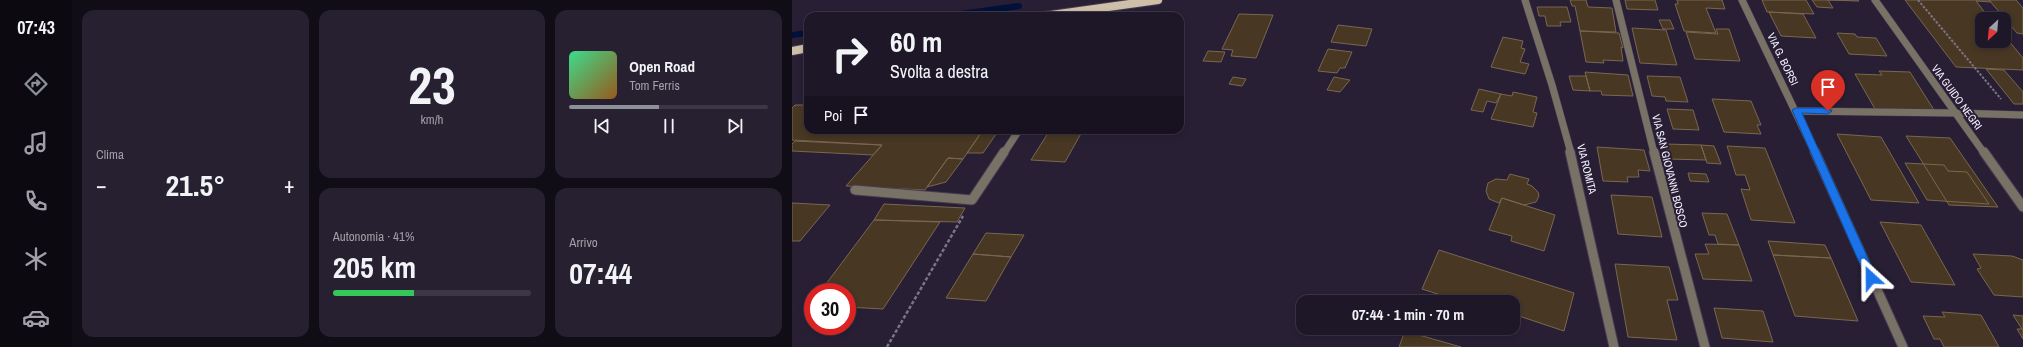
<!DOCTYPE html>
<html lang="it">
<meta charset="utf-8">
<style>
body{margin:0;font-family:"Archivo Narrow",sans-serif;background:#262030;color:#f1f3f6;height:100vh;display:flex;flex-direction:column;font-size:15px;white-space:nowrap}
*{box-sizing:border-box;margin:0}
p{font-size:13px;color:#a19fa8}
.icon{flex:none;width:22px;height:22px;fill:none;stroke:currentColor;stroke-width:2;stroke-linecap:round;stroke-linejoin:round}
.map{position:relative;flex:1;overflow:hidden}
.panel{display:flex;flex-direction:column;gap:10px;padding:10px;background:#100d16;width:720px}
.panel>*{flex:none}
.banner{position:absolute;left:12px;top:12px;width:380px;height:122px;border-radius:12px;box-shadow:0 2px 6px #0003,0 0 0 1px #3c3645;background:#1e1728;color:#f1f3f6;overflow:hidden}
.needle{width:26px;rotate:206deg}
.controls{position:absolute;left:1183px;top:12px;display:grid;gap:8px}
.controls a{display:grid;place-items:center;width:36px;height:36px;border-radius:8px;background:#1e1728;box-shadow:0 2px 6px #0003,0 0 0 1px #3c3645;font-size:20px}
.speed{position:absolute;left:12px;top:283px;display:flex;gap:8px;font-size:20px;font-weight:700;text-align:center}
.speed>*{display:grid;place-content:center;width:52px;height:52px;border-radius:50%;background:#1e1728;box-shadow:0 2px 6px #0003,0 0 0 1px #3c3645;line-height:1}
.speed .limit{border:6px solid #d22;background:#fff;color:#111}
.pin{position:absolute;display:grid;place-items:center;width:34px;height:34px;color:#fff;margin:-41px -17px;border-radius:50% 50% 50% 0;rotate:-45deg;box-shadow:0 0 4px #0007}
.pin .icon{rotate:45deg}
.me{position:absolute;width:44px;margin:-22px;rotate:336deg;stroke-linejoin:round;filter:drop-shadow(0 0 3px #0008)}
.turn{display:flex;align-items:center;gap:14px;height:84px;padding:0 20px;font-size:18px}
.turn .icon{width:52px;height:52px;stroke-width:2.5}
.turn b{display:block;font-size:28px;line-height:34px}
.then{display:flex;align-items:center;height:38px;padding:0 20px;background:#0003;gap:8px;font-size:15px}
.big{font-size:30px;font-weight:700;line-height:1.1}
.panel .tile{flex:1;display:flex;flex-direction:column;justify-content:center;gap:6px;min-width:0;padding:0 14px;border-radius:12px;background:#262030}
.panel .dial{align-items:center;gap:0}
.dial b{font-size:52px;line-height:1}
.song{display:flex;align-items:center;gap:12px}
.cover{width:48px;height:48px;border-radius:6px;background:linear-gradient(135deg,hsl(150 70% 55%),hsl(30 70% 35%))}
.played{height:4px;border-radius:2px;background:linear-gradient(90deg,#8c9099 45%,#3c3645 45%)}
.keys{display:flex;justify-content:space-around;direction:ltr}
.heat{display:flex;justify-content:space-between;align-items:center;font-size:22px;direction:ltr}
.charge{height:6px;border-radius:3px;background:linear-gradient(90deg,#34c759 41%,#3c3645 0)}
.panel .tiles{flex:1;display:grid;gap:10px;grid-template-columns:repeat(3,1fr)}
.tile:first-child{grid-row:span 2}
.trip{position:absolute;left:504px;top:295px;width:224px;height:40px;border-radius:12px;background:#1e1728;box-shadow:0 2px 6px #0003,0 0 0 1px #3c3645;font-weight:700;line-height:40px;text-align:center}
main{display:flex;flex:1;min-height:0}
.tab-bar{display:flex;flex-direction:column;width:72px;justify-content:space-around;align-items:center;background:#0c0910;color:#a19fa8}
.tab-bar .icon{width:28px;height:28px}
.tab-bar .on{color:#8c9099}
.tab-bar b{font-size:18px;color:#f1f3f6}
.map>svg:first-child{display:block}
</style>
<main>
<nav class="tab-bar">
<b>07:43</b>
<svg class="icon on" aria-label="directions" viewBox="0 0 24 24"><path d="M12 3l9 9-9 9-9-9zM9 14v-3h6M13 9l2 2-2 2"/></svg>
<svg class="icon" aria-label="music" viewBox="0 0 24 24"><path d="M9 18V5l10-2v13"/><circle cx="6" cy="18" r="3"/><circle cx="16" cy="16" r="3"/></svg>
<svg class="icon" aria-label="phone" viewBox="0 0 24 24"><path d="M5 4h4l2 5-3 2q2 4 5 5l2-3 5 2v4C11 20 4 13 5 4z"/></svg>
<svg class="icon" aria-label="climate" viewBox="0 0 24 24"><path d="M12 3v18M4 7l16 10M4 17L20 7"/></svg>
<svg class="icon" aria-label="car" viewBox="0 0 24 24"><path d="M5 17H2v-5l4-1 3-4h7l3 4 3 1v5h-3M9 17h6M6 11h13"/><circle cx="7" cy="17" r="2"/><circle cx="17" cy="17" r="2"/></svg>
</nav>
<section class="panel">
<div class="tiles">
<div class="tile"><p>Clima</p>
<div class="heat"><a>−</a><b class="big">21.5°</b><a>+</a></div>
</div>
<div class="tile dial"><b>23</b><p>km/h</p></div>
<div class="tile">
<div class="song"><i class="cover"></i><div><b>Open Road</b><p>Tom Ferris</p></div></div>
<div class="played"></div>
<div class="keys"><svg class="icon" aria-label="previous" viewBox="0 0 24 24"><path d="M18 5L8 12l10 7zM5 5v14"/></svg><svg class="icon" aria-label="pause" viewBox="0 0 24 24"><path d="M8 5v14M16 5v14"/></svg><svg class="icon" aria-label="next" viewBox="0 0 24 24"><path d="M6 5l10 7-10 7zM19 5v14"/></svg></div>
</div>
<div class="tile"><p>Autonomia · 41%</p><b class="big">205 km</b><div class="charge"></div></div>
<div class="tile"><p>Arrivo</p><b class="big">07:44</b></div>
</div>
</section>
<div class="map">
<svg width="1231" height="347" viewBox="0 0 1231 347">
<rect width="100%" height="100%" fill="#281f35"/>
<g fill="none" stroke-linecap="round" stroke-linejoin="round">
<path stroke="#00113a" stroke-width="6" d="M154 16 227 6
M0 35 16 33"/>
</g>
<path fill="#483722" stroke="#796750" d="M778 0H794L796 7 820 8 824 32 788 31 783 6H780Z
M833 0H863L866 10 835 9Z
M885 0H930L933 9 914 8 924 33 892 31 883 4H886Z
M970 0H1014L1022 14 975 12Z
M1020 0H1066L1067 1 1036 0 1041 8 1025 7Z
M1113 0H1197L1199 2 1184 1 1198 19H1190V41H1212V35L1231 58V70L1164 67Z
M1197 0H1224L1231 8V34L1225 33Z
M745 7H775L779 22H768L769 26H755L753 16H747Z
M977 12 1011 14 1024 38 989 36Z
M447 14 481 15 464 58 439 56 441 50 430 49Z
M867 20H878L882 29H871Z
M546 25 580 29 574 46 539 42Z
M840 28 874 30 885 65 848 63Z
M924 29H937L948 61 903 59 894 32 926 34Z
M788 31 827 33 831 48 829 47 831 61 811 60 812 63 794 62Z
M1045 33 1063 34 1065 37 1084 38 1095 56 1057 54Z
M711 37 731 41 729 48 733 49 728 62 737 64 733 74 699 67Z
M536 49 560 52 553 68H548L545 73 526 71Z
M416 51 433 52 429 62 411 61Z
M1194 69 1212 70 1231 92V104H1222Z
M1087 71 1118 72 1142 110 1083 109 1063 74 1090 75Z
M793 72 836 75 841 96 810 95 809 91H798Z
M777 76H794L798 91 781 90Z
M855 76 888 77 896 102 874 101 873 97 860 96Z
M441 77 454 79 450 86 437 84Z
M542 77 558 80 548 92 535 90Z
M687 89 709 94 704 103 695 101 691 112 679 110Z
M721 92 745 97 741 112 745 113 741 127 699 119 709 94 720 96Z
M920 99 959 101 969 125H965L969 134 932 132Z
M3 105H16V130H191L171 159 156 158 133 190 54 186 90 145 0 140V108Z
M875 109 901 110 907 130 881 129Z
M191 130H207L191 153H175Z
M258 130H291L273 162 239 160Z
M1045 134 1089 137 1127 203 1079 200Z
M1114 136 1158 138 1206 207 1157 205Z
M3 141 90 145 81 155 0 151V144Z
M873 144 909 145 914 160 877 159Z
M909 145 922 146 929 164 915 163Z
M935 146 973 148 1003 223 959 220 949 189 958 190 953 175H944Z
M805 147 852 150 858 171 846 170 847 177H835L836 182 811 181Z
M156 158 171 159 154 182 135 187Z
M1113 163 1152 165 1156 171 1175 172 1197 204 1135 200Z
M896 173 914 174 917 182 898 181Z
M718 174 737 179 735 184 740 186 746 192 747 196 744 202 732 205 710 198 707 203 697 199 694 191 696 183 704 179 715 180Z
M819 195 860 197 870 237 826 234Z
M710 198 763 215 752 251 719 241 720 236 697 230Z
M0 203 38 205 8 241H0Z
M92 204 173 208 165 222 82 220Z
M910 213 935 214 947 245 926 244 923 235H917Z
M82 220 148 222 91 309 55 307V292H28Z
M1088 222 1129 225 1163 285 1119 282Z
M194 233 232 235 219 257 181 254Z
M976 241 1033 245 1039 258 981 255Z
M913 244 947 245 960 281 911 279 903 254H917Z
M647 250 782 293 772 331 721 314V302H670L630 289Z
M181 254 219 257 194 301 154 298Z
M1181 254 1220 256 1231 260V297L1202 295 1185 269 1189 268Z
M981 255 1039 258 1066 321 1003 316Z
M823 264 877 267 886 300H875L885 340 836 337Z
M922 308 971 311 981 342 930 338Z
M1150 312 1189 315 1207 347H1152L1148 339H1142L1131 316 1153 317Z
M1221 315 1231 316V339L1225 329H1230Z
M613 331 669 347H607Z"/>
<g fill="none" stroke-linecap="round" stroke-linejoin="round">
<g stroke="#453c51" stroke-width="8">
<path id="service-far1" d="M1004 111 1163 113
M212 153 227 130"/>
</g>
<g stroke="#453c51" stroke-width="11">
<path id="service" d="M63 190 180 200 212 152"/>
</g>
<g stroke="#453c51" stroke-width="8">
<path id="minor-far1" d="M733 0 760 85 779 153
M824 0 862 153
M950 0 1023 153
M1083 0 1192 153
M1163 113 1231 115"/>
</g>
<g stroke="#453c51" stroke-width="11">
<path id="minor" d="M778 152 822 347
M862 152 913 347
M1023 152 1111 347
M1192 152 1231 207"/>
</g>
<g stroke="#453c51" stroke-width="10">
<path id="primary" d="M252 16 366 0
M0 51 16 48"/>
</g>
<path stroke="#7b7487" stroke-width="2" stroke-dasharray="2.5 1.5" stroke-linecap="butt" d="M1126 0 1209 99"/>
<path stroke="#7b7487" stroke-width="2.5" stroke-dasharray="3.5 2" stroke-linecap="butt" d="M95 347 171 216"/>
<use href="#service-far1" stroke="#787166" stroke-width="7"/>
<use href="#service" stroke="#787166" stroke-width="9"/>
<use href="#minor-far1" stroke="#787166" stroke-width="7"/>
<use href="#minor" stroke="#787166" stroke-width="9"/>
<use href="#primary" stroke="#cebfa9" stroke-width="8"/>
</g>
<path fill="#1a73e8" stroke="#114b97" d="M1004 108H1036L1040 111 1036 114 1010 113 1085 278 1083 281H1076L1074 278 1000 110Z"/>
<g text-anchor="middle" stroke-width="4" stroke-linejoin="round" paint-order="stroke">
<g font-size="11" fill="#f4effd" stroke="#281f35">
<text transform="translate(991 59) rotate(64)" y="4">VIA G. BORSI</text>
<text transform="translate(1165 97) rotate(54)" y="4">VIA GUIDO NEGRI</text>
<text transform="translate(795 169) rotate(76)" y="4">VIA ROMITA</text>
<text transform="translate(878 171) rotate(76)" y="4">VIA SAN GIOVANNI BOSCO</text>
</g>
</g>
</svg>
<div class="controls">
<a><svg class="needle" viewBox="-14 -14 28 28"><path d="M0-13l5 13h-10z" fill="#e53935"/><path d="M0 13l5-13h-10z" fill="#a19fa8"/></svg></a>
</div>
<div class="speed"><div class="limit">30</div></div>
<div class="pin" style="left:1036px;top:111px;background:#d93025"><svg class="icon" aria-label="arrive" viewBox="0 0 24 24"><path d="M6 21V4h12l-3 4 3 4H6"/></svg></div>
<svg class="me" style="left:1079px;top:278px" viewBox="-20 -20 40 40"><path d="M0-17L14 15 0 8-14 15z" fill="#1a73e8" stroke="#fff" stroke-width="4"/></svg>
<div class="trip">07:44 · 1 min · 70 m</div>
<div class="banner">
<div class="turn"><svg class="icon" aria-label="right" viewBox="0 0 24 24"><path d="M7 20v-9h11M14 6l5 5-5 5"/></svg><div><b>60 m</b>Svolta a destra</div></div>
<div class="then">Poi<svg class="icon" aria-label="arrive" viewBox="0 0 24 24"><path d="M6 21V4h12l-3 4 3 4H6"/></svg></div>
</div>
</div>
</main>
